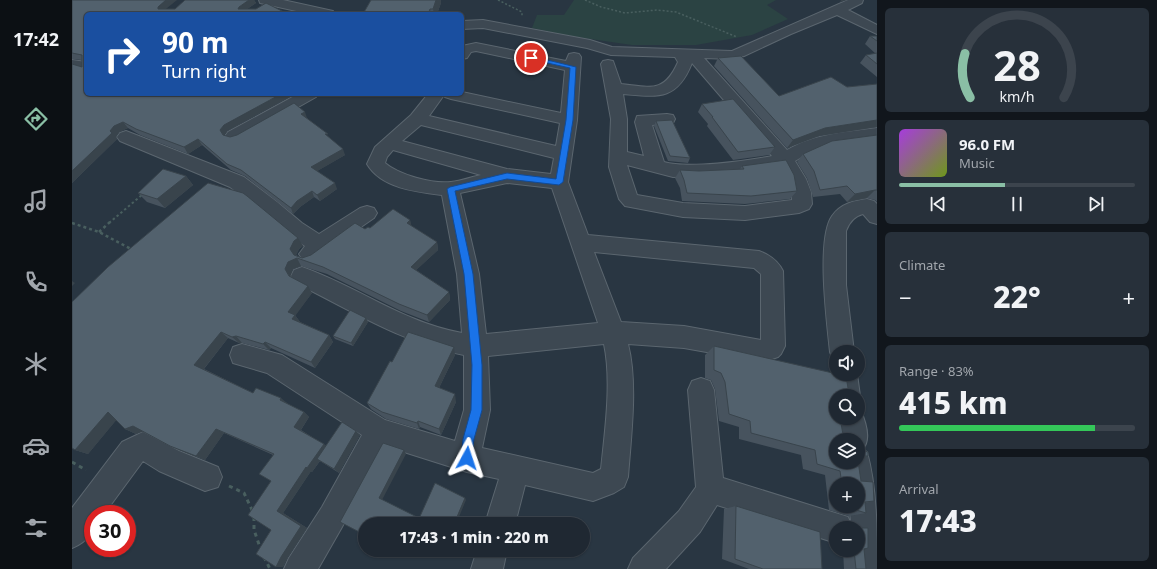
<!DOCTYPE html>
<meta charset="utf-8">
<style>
body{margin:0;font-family:"Noto Sans",sans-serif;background:#27303a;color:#f1f3f6;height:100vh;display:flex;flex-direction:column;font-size:15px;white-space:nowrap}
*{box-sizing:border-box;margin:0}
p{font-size:13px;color:#a1a6ac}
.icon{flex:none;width:22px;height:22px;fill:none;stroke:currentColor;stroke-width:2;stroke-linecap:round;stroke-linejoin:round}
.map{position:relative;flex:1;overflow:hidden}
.drawer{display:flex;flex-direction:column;gap:8px;padding:8px;background:#11161c;width:280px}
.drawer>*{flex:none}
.banner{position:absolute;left:12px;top:12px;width:380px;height:84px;border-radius:6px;box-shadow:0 1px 3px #0004,0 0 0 1px #3c444d;background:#1a4fa0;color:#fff;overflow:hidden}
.buttons{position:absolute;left:757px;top:345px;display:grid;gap:8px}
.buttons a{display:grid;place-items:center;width:36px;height:36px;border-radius:50%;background:#1f2832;box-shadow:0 1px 3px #0004,0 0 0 1px #3c444d;font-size:20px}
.speed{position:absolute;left:12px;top:505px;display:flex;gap:8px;font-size:20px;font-weight:700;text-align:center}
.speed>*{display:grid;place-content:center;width:52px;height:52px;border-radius:50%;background:#1f2832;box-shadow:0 1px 3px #0004,0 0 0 1px #3c444d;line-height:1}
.speed .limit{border:6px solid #d22;background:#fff;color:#111}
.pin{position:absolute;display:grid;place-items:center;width:34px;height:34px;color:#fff;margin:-17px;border:2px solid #fff;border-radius:50%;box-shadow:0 1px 4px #0007}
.me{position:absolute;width:44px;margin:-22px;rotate:5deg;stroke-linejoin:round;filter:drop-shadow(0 0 3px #0008)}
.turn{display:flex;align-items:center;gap:14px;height:84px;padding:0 12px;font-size:18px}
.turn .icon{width:52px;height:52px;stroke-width:2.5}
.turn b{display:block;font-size:28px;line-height:34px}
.big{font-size:30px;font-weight:800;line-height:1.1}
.drawer .card{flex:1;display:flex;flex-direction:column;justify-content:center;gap:6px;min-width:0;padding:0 14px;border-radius:6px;background:#27303a}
.drawer .dial{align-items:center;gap:0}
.dial svg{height:104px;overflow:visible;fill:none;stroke:#3c444d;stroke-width:7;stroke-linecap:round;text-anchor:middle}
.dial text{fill:#f1f3f6;stroke:none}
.song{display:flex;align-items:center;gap:12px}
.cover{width:48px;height:48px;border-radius:6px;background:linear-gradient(135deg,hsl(280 70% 55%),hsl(80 70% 35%))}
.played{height:4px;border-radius:2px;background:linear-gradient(90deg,#8abfa5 45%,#3c444d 45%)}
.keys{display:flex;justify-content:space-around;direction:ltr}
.heat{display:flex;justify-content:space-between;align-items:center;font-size:22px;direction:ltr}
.charge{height:6px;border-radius:3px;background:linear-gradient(90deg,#34c759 83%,#3c444d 0)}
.trip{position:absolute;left:286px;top:517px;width:232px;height:40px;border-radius:20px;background:#1f2832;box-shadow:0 1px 3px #0004,0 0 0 1px #3c444d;font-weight:800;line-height:40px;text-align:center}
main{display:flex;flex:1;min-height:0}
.tab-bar{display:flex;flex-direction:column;width:72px;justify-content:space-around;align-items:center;background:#0c1014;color:#a1a6ac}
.tab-bar .icon{width:28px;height:28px}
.tab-bar .selected{color:#8abfa5}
.tab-bar b{font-size:18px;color:#f1f3f6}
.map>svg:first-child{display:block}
</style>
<main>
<nav class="tab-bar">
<b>17:42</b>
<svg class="icon selected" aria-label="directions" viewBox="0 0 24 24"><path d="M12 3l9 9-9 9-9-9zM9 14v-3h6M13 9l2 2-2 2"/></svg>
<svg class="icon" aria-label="music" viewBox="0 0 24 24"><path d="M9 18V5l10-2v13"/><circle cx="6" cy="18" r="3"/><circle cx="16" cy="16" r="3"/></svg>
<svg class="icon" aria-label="phone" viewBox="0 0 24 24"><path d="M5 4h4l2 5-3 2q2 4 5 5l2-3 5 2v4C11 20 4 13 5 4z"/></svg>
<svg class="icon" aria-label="climate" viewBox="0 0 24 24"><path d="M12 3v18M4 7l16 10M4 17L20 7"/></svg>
<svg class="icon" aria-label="car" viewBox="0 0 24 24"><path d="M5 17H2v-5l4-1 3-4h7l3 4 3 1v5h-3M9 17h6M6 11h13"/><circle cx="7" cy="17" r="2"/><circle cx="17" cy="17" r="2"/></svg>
<svg class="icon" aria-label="filters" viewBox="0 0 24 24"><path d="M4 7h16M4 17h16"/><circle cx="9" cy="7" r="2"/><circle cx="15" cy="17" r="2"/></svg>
</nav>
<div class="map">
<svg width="805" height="569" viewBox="0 0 805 569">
<rect width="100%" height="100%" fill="#293642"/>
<path fill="#2b4343" d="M502 0H704L695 5 716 19 680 35 624 45H560L498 36 460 28 465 15H492Z"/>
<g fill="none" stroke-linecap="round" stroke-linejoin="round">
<g stroke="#5b666f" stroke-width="2">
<path id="minor" d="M187 0H211L261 11 263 14H238L188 3Z
M776 0H791L790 3 776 10 805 25V34L765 15 719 34 672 56 660 59 632 58 715 150C742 134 774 132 805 128V140C774 144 750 144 723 161L734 179 739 192 740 204 737 209 727 213 673 220 611 217 553 206 547 199 537 167 539 119 529 64 531 61 536 60 541 61 549 84C578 87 592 94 606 62L603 57 539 55 515 48 411 28 390 29V21L411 20 518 40 540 47 660 51ZM620 63 700 156C674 161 616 169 592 162L580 125 601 123 603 119 601 115 595 114 565 116 563 122 572 156 555 152V119L551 94C586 97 605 101 620 63ZM555 165 601 177 636 176 686 171 708 167C715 177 720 187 720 200L673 206 611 203 565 195Z
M404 43 494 61 497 54 502 53 507 54 509 57 505 120 496 182 516 235 687 251C698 255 706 261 711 271L713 346 709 354 706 357 691 362 612 348 556 344C566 383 559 436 556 477L552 487 542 493 521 501 453 485 443 524H413L427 479 395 472 313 446 270 527 246 569H212L217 558 250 507 290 435 195 373 161 363 158 355 161 347 170 344 210 355 313 420 383 441 392 410V355C333 344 276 309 222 282L219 276 222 270 230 267C285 286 332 323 390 333L385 274 370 195C344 192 309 188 295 164L303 147 339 115 356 94H390V92L489 113 493 70 404 51 399 52 395 58 390 59V46ZM372 95 373 97 379 99 488 123 484 146 357 116ZM349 125 482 158 479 174 435 169 330 141ZM321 150 409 175C399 177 389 181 379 182 360 184 327 175 313 163L315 157ZM435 183 480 188 526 323 414 334 407 274 388 193ZM522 252 682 268 689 274V340L612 326 549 322ZM532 344C540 381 533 431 529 469L521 473 410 448 418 410 416 356Z
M0 60 14 62V72L0 68Z
M226 94H246L244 97 168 140 162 142 156 140 153 136 156 132Z
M54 131 172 177 205 202 230 223 247 234 288 208 295 206 302 208 305 213 302 218 260 247 245 260 238 262 231 260 227 254 233 246 216 235 191 212 158 187 48 141 45 137 48 133Z
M795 199 802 201 805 204V224L798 222 791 214C782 216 777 223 774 231V285L782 352H764V361L761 360 758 352C755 322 744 239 760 216 769 203 782 201 795 199Z
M764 366V374H785L788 396 786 400V396H764V400C760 390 760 376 764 366Z
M629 378 638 381 642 390 651 478 776 517 780 528H764V543L645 505 628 532 594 569H556L561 558 607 511 624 487 616 390 620 381Z
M786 408 788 409C793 420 800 440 790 450L795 452C805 488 805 531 805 569H783L782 550H786V528H780L777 506H786V484H774L771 462H786V440H769L766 418H786Z
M71 432 107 451 146 467 150 477 146 487 133 491 87 471 71 461 32 514H21C21 532 17 541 0 548V508L50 442Z
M405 550H435L431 569H399Z"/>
</g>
<path stroke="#495f5f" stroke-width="1.5" stroke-dasharray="2 2" stroke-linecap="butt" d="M426 0 450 12V17
M513 0 529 7 553 13 585 10 604 12 665 37"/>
<path stroke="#495f5f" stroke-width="2" stroke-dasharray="2.5 2.5" stroke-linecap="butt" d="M37 223 71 194"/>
<path stroke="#495f5f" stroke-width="2.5" stroke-dasharray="3 3" stroke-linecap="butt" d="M0 223 27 232 59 249
M27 232 38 222"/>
<path stroke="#495f5f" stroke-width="3" stroke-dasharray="4 4" stroke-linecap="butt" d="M0 462 14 470
M157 486 172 493 181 512
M182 517V530L189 550
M192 557 198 569"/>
<use href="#minor" fill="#3d4852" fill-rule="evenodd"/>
</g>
<path fill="#47535e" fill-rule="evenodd" d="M0 0 94 9H103L113 0H182L184 3 175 9 216 14 14 94H223L155 131 152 135 158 137 235 118 257 138 273 155 245 171 265 189 248 201 242 197 228 207 221 214 173 176 159 170 130 145 116 154 68 135 56 128 47 132 44 137 45 139 0 183V64L10 67V60L0 59Z
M299 0H369V3L365 14H291Z
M798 36H805V77L788 63 794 55 804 54 793 44Z
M646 58 707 96 775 87 805 84V127L747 136 715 148 642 66Z
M630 104 703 147 697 155 661 160 635 126 636 124 626 112Z
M584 121 618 158 616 163 596 161 582 126Z
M805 135V202L803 200 795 198 775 202 768 194 741 197 735 178 725 162 731 154Z
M670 166 725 191 718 199 673 204 610 201 608 188 603 178 608 170 627 171 668 169Z
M114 176 121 185 93 208 75 202 66 193Z
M338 220 339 226 365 242 366 250 344 270 377 292 378 300 357 322 329 311 255 274 229 266 221 269 218 276 240 293 223 315 228 322 257 335 261 342 243 368 199 348 197 350 170 343H167L156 338 132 369 181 393 215 403 214 404 232 412 237 417 229 430 254 446 288 435 267 473 248 461 240 472 239 471 211 513 235 528 216 557 211 567 199 530V481L201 455 152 433 133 460 98 446 71 431 64 434 53 429 44 420 16 454 3 450 0 302 231 246 227 249 224 255 230 258 239 255 293 229Z
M294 318 296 322 281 346 263 339 261 336Z
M642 346 777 392 780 390 783 396H764V440L802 501 793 503 794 513 777 516 757 510 753 475 731 469 729 455 667 439V427L647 421 643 389 639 380 633 378V355ZM764 484H786V506H764Z
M383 355 367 388 384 402 369 435 348 427 347 429 314 419 299 409 295 403 320 362Z
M786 449 796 456 786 459Z
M664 506 750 569H677L650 559 652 509Z
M771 550H786L794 569H772Z"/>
<path fill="#39444c" d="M94 0H105L89 13 86 9V7Z
M177 0H182L184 3 169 13 166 9 167 7Z
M364 0H369V3L365 14H362L361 9Z
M769 0H775L768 2Z
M358 9 359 14H356Z
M209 94H223L155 131 152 136 148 130 152 125Z
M233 112 235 118 231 120 229 114Z
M805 120V127L747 136 715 148 721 140 753 128Z
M51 122 56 128 47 132 44 137 45 139 0 183V171L42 126Z
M126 139 130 145 116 154 112 147Z
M271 149 273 155 242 173 239 167Z
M114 176 121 185 93 208 85 199Z
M263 183 265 189 248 201 245 195Z
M803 190 795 198 775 202 783 194Z
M240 191 242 197 228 207 221 214 219 208 225 201Z
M338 220 340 228 335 223Z
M226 238 231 246 227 249 223 257 218 249 222 241Z
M365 242 366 250 340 274 339 267Z
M225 258 229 266 221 269 218 277 213 269 216 262Z
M0 281 3 283 0 286Z
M236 286 240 293 221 319 216 312Z
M377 292 378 300 357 322 355 315Z
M223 315 228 322 225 326 220 319Z
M294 318 296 322 281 346 279 343Z
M149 332 156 338 130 371 122 365Z
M257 335 261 342 243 368 239 362Z
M164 336 170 343H167L160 337Z
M193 342 199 348 197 350 191 344Z
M382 347 383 355 364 394 363 386Z
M383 394 384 402 369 435 367 429Z
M209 398 215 403 213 406 208 400Z
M36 412 47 417 16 454 3 450Z
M232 412 237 417 228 431 222 427Z
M346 421 348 427 347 429 345 423Z
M61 426 72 431 64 434 53 429Z
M144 429 152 433 133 460 124 456Z
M284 431 288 435 267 473 262 469Z
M252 444 257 448 240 472 235 468Z
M332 450 334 454 310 500 307 498Z
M234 467 239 471 211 513 235 528 216 557 211 567H204L209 557 205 511Z
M393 498 394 500 384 524H382Z
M345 517 347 519 345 524H341Z
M330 550H333L331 554 328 553Z"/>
<path fill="#52616d" stroke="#39444c" d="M0 0H94L86 7V9H103L113 0H177L167 7 166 9H184L194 3 216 14H14V94H209L152 125 148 130 151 135 158 137 165 135 222 103 233 112 229 114 256 134H253L271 149 239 167 263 183 245 195 240 191 225 201 219 208 169 170 155 164 126 139 112 147 64 129 51 122 42 126 38 131 40 133 0 171V64L10 67V55L0 53Z
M299 0H364L361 9H358L356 14H291Z
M798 36H805V41Z
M805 53V64L794 55Z
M669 56 707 96 759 77 775 87 805 84V120L753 128 721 140 646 58Z
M661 99 703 147 666 152 640 117H641L630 104Z
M600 120 618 158 598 156 584 121Z
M805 135V190H803L783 194 775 186 748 190 742 171 731 154 760 141Z
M714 160 722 175 725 191 679 196 615 193 612 180 608 170 627 171 672 169 670 166Z
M91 169 114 176 85 199 66 193Z
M136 183 171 193 175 196 226 238 222 241 218 249 222 255 230 258 239 255 283 223 293 229 296 227 298 228 321 209 338 220 335 223 365 242 339 267 377 292 355 315 327 304 251 267 225 258 216 262 213 269 217 276 236 286 216 312 223 315 220 319 257 335 239 362 193 342 191 344 164 336 160 337 149 332 122 365 181 393 184 388 209 398 208 400 232 412 222 427 252 444 235 468 234 467 205 511 229 526 209 557 204 567 184 554 199 530 176 515 199 481 187 474 202 454 144 429 124 456 98 446 61 426 53 429 36 412 3 450 0 448V302L36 267Z
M278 310 294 318 279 343 261 336Z
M336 332 382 347 363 386 383 394 367 429 346 421 345 423 310 412 295 403 318 361 320 362Z
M642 346 774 376 777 394 779 395 780 390H782L783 396H764V418H768L772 440H764V462H786V461L789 481 801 482 802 501 793 502 794 513 774 507V506H786V484H770L768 471 745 464 743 450 679 433 678 421 657 414 653 382 649 373 642 370Z
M270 422 284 431 262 469 245 459Z
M311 443 332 450 307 498 345 517 341 524H293V535L268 522Z
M786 449 796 452V456H787L786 457Z
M363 483 393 498 382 524H347L345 523Z
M664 506 748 532 750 569H691L663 559Z
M786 528H796V548L792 549 794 569H784L782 550H786Z
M321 550H330L328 553Z"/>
<path fill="#1a73e8" stroke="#114b97" d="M459 56 504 67 501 120 491 182 487 185 435 179 383 191 401 274 410 365V410L402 439 399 462 395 464 391 462 389 458 391 439 399 410 400 365 392 274 375 189 378 187 435 173 484 179 494 120 498 68 457 59 456 58Z"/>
</svg>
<div class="buttons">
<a><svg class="icon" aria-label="sound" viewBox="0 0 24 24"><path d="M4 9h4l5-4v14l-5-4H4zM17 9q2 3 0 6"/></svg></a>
<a><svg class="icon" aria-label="search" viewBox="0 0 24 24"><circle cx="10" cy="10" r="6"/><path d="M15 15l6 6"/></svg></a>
<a><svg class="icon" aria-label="layers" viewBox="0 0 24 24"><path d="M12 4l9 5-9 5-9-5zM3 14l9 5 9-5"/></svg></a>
<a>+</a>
<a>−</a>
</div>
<div class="speed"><div class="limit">30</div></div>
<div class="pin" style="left:459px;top:58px;background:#d93025"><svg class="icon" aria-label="arrive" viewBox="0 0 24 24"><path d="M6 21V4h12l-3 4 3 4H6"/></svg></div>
<svg class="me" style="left:395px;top:458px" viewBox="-20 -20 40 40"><path d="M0-17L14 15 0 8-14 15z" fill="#1a73e8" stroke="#fff" stroke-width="4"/></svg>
<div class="trip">17:43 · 1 min · 220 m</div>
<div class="banner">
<div class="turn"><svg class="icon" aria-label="right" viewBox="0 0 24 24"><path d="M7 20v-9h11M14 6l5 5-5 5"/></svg><div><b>90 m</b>Turn right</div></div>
</div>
</div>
<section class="drawer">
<div class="card dial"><svg viewBox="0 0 100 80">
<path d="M14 69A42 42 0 1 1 86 69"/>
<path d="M14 69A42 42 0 0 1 10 35" stroke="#8abfa5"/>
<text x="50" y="56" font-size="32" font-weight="700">28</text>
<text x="50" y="72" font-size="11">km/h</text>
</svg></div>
<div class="card">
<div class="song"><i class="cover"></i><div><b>96.0 FM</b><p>Music</p></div></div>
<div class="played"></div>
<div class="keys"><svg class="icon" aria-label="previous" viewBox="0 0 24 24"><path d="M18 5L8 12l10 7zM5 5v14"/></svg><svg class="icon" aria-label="pause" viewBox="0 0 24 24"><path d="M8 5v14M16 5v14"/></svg><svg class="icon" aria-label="next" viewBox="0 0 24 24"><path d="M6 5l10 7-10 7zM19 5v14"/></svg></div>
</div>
<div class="card"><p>Climate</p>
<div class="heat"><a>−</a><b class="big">22°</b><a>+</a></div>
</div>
<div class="card"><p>Range · 83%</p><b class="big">415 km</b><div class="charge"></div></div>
<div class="card"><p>Arrival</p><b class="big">17:43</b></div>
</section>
</main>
